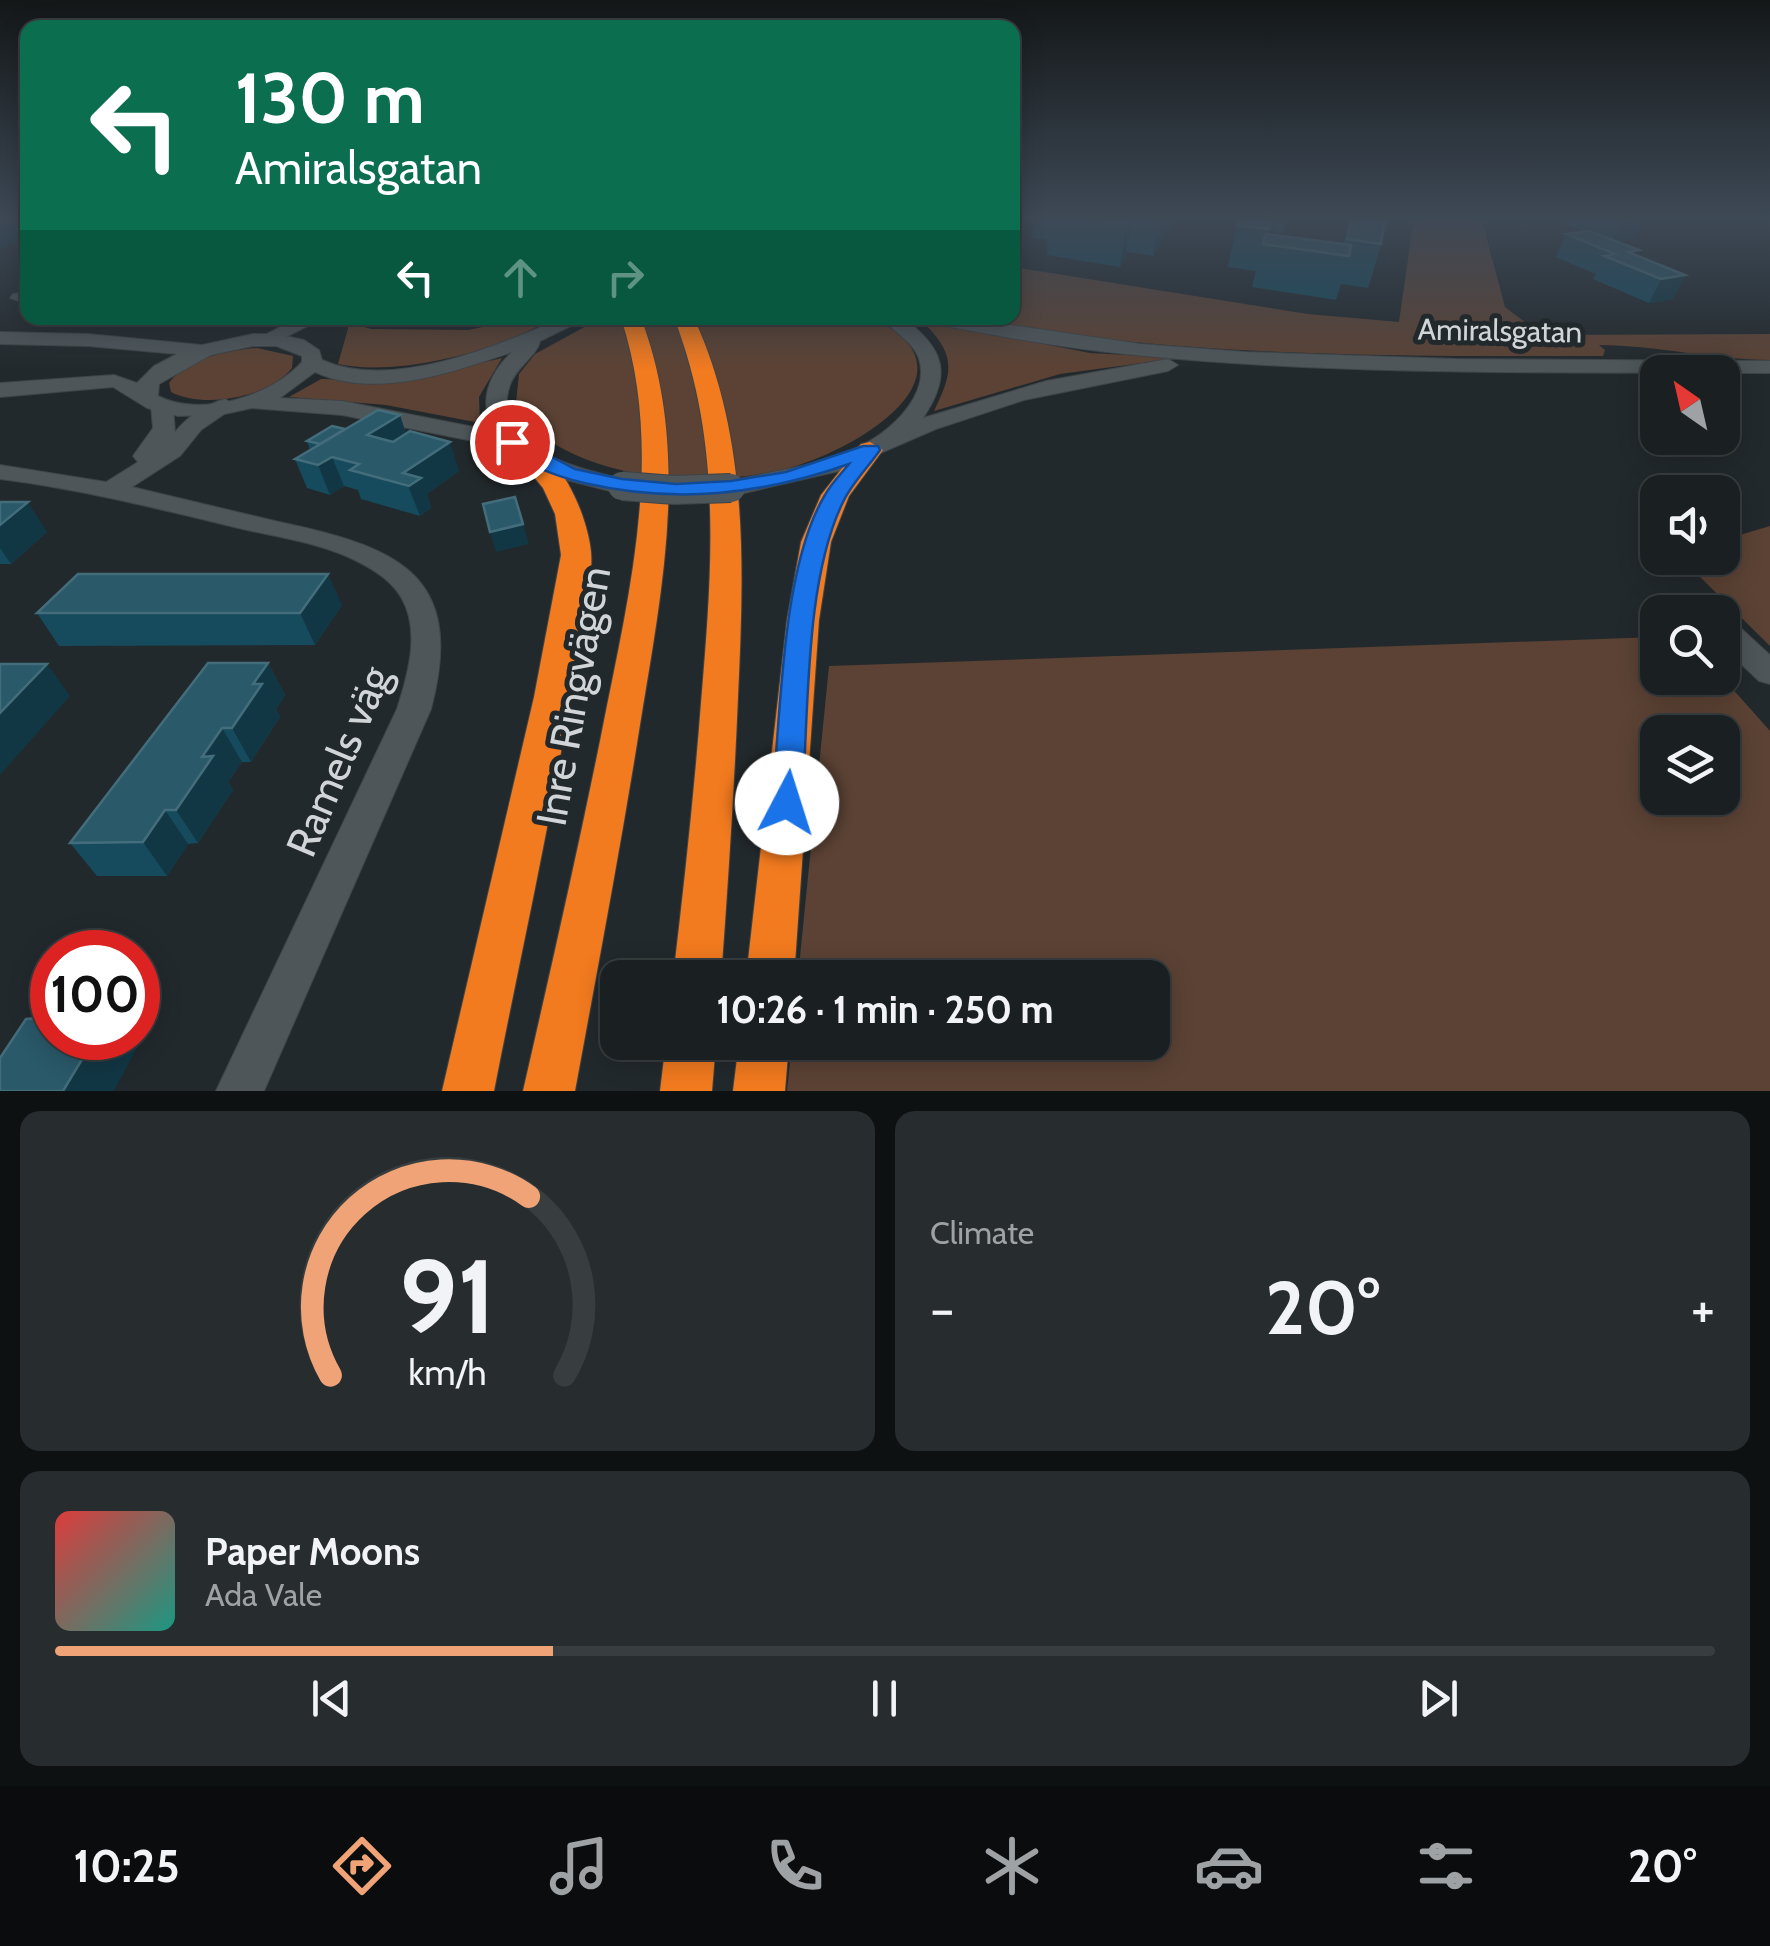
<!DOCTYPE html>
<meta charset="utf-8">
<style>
body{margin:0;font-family:Cabin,sans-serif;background:#272c2e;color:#f1f3f6;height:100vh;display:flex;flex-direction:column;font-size:38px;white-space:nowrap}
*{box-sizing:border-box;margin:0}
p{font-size:32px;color:#9fa2a5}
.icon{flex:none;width:55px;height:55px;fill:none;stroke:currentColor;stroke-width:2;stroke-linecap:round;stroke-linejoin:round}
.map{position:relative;height:1091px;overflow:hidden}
.drawer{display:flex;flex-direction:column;gap:20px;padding:20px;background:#0e1112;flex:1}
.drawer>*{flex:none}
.banner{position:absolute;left:20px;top:20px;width:1000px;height:305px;border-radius:20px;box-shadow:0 5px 25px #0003,0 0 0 2px #383d3f;background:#0b6e4f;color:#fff;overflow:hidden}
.needle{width:65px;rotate:326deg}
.controls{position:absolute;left:1640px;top:355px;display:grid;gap:20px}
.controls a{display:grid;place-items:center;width:100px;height:100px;border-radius:20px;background:#1a1f21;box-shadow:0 5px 25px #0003,0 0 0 2px #383d3f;font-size:50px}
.speed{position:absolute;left:30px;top:930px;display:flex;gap:20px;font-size:50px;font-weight:700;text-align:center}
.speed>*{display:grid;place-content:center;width:130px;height:130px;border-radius:50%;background:#1a1f21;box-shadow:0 5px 25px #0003,0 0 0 2px #383d3f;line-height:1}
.speed .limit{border:15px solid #d22;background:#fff;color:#111}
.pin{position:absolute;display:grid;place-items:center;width:85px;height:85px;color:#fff;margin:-42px;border:5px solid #fff;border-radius:50%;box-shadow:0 2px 10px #0007}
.me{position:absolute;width:110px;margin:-55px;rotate:5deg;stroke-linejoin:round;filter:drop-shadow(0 0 8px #0008)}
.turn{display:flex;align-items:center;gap:35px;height:210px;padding:0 50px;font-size:45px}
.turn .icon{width:130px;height:130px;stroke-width:2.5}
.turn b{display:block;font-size:70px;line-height:85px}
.lanes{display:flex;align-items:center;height:95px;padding:0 50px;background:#0003;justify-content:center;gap:50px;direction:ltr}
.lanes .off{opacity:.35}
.big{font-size:75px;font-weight:700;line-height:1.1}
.drawer .card{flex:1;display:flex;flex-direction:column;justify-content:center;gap:15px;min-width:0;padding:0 35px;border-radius:20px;background:#272c2e}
.drawer .dial{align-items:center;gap:0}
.dial svg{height:260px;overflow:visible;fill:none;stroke:#383d3f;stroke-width:7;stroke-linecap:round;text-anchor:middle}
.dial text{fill:#f1f3f6;stroke:none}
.song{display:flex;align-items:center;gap:30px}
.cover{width:120px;height:120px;border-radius:15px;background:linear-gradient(135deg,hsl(0 70% 55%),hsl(170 70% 35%))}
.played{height:10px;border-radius:5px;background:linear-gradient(90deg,#efa376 30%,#383d3f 30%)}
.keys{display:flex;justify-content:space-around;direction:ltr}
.heat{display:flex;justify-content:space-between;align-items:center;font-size:55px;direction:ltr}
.drawer .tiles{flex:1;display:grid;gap:20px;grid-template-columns:1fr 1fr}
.card:last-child{grid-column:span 2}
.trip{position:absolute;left:600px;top:960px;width:570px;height:100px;border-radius:20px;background:#1a1f21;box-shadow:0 5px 25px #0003,0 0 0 2px #383d3f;font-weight:700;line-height:100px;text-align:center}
.dock{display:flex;height:160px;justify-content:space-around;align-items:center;background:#0a0c0d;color:#9fa2a5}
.dock .icon{width:70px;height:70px}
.dock .on{color:#efa376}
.dock b{font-size:45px;color:#f1f3f6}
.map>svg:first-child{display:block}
</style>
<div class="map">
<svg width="1770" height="1091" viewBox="0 0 1770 1091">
<rect width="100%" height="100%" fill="#22292c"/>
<path fill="#5b4234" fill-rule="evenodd" d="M1414 217H1481L1505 307 1542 335 1770 334V360C1712 360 1656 345 1599 345L1605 350 1603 356C1390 356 1175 358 965 318H1012L1013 267 1308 314 1399 322Z
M351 318H358L357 325 371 329 468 330 527 318H551C503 351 396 377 338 364Z
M601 318H873C984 372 860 447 796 466 708 491 578 483 515 412L519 374 535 354Z
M921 320 1090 353 1179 358 1060 374 934 411C954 370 956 354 921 320Z
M257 348 293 356 292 368C268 398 204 409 171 392L169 383C189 357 226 351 257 348Z
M502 358 479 397 480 423 386 405 289 397 321 379 359 380 458 368Z
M1770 526V646L1695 572 1699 558H1722L1723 540Z
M1657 637 1658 678 1722 677 1770 731V1091H787L792 1043 1152 1042V978L798 977 829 666ZM1658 732H1722V798H1658Z"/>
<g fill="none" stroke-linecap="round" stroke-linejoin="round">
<g stroke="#3e4447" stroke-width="2">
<path id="minor" d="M28 292V304L10 298 13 294Z
M298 318H323L272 344 265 346 255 340Z
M162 399 173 406 175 432C187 417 206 404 225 399L236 406 201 430 180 456 132 487C180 498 227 510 275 521 392 546 468 570 431 709L264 1091H216L397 709C408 674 421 631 401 597 389 577 366 565 346 556 311 541 271 536 234 527 156 508 79 489 0 479V465L106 482 138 462 133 456 153 428 151 406Z
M1722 618 1733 621 1770 655V684L1759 681 1722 646Z"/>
</g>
<g stroke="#3e4447" stroke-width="2">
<path id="secondary" d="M562 318H587L540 341C537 356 516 367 510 385 487 452 587 470 631 481L635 486 631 491 622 494 559 478 535 468 508 448 342 415 252 408 220 415 178 416 147 408 113 387 0 397V383L114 375 137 383 154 366 177 354 88 346 0 344V332L88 334 202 345 253 334H276L304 340 319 350 322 360C392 391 497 346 562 318ZM253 346H276L302 356V362C271 396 201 418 158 396L159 384 211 355ZM512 352C488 374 478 402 494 431L342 401 280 398 315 372C375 400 453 372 512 352Z
M882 318H903C944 348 953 374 923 418L1046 381 1168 359 1178 365 1168 371 1024 400 936 429 839 471 731 496 722 493 718 488 722 483C788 466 866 464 908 407 919 392 925 374 918 356 910 339 892 331 882 318Z
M924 318H963L1141 344 1246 352 1456 359 1770 361V373C1562 372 1353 376 1145 356 1074 350 1004 337 934 324Z"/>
</g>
<g stroke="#3e4447" stroke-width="2">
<path id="motorway" d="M621 318H641C692 452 661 594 639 731 620 851 597 971 575 1091H523C550 973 577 855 601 736 628 598 666 455 621 318Z
M674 318H694C749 438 744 568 738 697 734 791 728 884 721 978H673C684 886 694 795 701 703 712 572 723 443 674 318Z
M870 442 883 450 849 496 831 542 819 620 794 978H746L787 620 801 542 821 495 861 444Z
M528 446C563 455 588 519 591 552 594 586 579 637 574 673 553 813 521 952 494 1091H442L534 697 561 555 555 514 543 488 515 454Z
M666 1042H716L712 1091H660Z
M739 1042H789L785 1091H733Z"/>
</g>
<use href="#minor" fill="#4e5659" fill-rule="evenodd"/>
<use href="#secondary" fill="#4e5659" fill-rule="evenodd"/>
<use href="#motorway" fill="#f27a1f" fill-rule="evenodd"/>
<g stroke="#3e4447" stroke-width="30" stroke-linecap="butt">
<path id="secondary-bridge" d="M622 486 675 490 731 488"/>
</g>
<use href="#secondary-bridge" stroke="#4e5659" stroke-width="28"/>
</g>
<path fill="#164a5d" d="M1034 217H1160L1159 221 1160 217H1186L1185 220 1175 218 1174 223 1153 256 1127 252 1126 257 1120 267 1047 255 1048 240 1032 238Z
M1240 217H1288L1282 233 1273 232V235L1343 244 1351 217H1390L1368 288 1341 284 1336 300 1252 287 1256 271 1228 267 1237 225Z
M1560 217H1644L1634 239 1617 242 1637 256 1685 275 1673 299 1649 303 1593 279 1596 274 1556 257 1566 234 1584 232 1564 224 1566 219Z
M1754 217H1770V223Z
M400 415 406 434 459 471 427 494 431 508 420 516 361 499 358 490 344 486 330 495 307 488 295 459 310 450 307 441Z
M0 502 47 532 11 564H0Z
M342 605 315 645 59 646 37 613Z
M268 663 285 695 276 709 280 717 251 762H242L228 782 233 790 198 843 188 844 167 876H97L70 843Z"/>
<path fill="#123744" d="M12 217 23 239 0 250V222Z
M1131 217 1126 257 1120 267 1126 224Z
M1160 217H1175L1174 223 1153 256Z
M1274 217H1277L1272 236 1265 244Z
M1644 217 1634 239 1612 243 1622 220Z
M1685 275 1673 299 1649 303 1661 279Z
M400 415 409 444 378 464 367 435Z
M450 442 459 471 427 494 431 508 420 516 403 473Z
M332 457 344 486 330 495 318 465Z
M28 502 47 532 11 564 0 548V525Z
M523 524 529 544 496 552 490 532Z
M328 574 342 605 315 645 300 613Z
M268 663 285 695 276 709 280 717 251 762 232 728 253 684Z
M47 664 70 696 0 775V713Z
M222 728 242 762 228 782 233 790 198 843 176 810 202 757Z
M165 810 188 844 167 876 143 842Z
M95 1038H130L138 1046 114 1091H63Z"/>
<path fill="#2a596a" stroke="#446d7b" stroke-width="2.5" d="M1075 217H1131L1126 224Z
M1240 217H1274L1269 229 1237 225Z
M1352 217H1385L1381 244 1347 239Z
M1613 217H1644L1622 220Z
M1589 231 1639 250 1628 252 1685 275 1661 279 1604 256 1615 254 1566 234Z
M1266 234 1351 245 1349 256 1263 244Z
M378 410 400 415 367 435 393 442 410 431 450 442 403 473 421 478 409 486 350 470 359 464 332 457 318 465 295 459Z
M332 426 345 429 320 444 307 441Z
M515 497 523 524 490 532 483 504Z
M0 502H28L0 525Z
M78 574H328L300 613H37Z
M208 663H268L253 684H262L232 728H222L202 757 213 756 176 810H165L143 842 70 843Z
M0 664H47L0 713Z
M52 1017V1038H95L63 1091H0V1058L26 1019Z"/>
<linearGradient id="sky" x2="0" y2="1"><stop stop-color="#131718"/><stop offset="0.59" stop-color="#3e4956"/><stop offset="1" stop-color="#3e4956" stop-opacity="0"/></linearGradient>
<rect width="1770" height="370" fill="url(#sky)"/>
<path fill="#1a73e8" stroke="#114b97" stroke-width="2.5" d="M512 436 575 469 622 479 676 484 731 481 786 472 863 446H878L880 450C869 466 853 482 844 500 804 579 809 714 802 803L798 812 787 815 776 812 772 803C781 716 781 568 825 495 831 484 841 474 849 464 761 495 675 504 584 483 555 476 522 465 502 442Z"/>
<g text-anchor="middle" stroke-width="10" stroke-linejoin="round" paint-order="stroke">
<g font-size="30" fill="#d1d5d7" stroke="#22292c">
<text transform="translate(1500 331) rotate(1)" y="10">Amiralsgatan</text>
</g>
<g font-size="42" fill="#d1d5d7" stroke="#22292c">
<text transform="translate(573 696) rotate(-80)" y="15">Inre Ringvägen</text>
<text transform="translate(338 761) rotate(-67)" y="15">Ramels väg</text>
</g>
</g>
</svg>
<div class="controls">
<a><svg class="needle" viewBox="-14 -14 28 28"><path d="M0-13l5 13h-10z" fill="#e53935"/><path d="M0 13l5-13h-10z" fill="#9fa2a5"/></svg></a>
<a><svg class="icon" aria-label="sound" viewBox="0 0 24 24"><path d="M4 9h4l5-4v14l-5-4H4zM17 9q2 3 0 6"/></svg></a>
<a><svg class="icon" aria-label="search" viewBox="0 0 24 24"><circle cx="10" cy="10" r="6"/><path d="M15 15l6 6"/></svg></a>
<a><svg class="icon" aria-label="layers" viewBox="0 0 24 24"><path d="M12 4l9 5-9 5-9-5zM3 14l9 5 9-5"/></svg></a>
</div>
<div class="speed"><div class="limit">100</div></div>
<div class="pin" style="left:512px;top:442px;background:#d93025"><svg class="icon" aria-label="arrive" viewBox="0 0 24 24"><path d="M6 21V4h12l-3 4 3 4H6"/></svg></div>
<svg class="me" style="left:787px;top:803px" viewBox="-20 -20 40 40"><circle r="19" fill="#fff"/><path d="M0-13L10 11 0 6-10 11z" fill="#1a73e8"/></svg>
<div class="trip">10:26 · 1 min · 250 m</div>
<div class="banner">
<div class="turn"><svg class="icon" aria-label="left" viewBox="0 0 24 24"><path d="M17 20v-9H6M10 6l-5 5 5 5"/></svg><div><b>130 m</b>Amiralsgatan</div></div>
<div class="lanes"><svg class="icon" aria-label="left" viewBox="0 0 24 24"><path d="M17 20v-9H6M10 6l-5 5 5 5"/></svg><svg class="icon off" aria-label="ahead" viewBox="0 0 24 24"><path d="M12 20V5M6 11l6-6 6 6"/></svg><svg class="icon off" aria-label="right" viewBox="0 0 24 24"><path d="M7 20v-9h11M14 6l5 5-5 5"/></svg></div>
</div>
</div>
<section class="drawer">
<div class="tiles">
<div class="card dial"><svg viewBox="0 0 100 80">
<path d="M14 69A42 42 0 1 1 86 69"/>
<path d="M14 69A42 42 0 0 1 75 14" stroke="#efa376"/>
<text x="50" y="56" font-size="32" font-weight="700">91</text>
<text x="50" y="72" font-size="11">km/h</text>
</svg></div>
<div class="card"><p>Climate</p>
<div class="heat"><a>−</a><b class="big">20°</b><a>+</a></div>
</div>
<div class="card">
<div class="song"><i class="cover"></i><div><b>Paper Moons</b><p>Ada Vale</p></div></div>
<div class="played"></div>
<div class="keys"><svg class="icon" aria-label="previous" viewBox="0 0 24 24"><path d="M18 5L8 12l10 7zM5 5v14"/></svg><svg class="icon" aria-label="pause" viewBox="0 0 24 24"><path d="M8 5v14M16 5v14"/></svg><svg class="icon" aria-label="next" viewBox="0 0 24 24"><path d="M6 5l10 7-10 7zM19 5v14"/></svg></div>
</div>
</div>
</section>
<nav class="dock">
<b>10:25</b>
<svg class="icon on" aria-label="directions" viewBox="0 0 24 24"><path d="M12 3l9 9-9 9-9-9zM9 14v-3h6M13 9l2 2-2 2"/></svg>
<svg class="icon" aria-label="music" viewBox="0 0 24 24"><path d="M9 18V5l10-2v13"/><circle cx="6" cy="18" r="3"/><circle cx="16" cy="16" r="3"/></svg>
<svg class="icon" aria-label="phone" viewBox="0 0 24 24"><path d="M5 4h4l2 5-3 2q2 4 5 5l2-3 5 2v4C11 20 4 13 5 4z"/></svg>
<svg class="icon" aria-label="climate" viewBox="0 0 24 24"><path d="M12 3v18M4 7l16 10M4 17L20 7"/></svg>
<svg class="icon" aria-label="car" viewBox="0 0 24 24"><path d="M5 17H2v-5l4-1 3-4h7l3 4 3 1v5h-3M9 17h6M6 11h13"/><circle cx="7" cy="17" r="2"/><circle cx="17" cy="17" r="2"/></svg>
<svg class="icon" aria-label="filters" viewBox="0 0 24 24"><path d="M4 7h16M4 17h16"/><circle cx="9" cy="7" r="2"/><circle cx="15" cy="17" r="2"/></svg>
<b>20°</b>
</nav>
